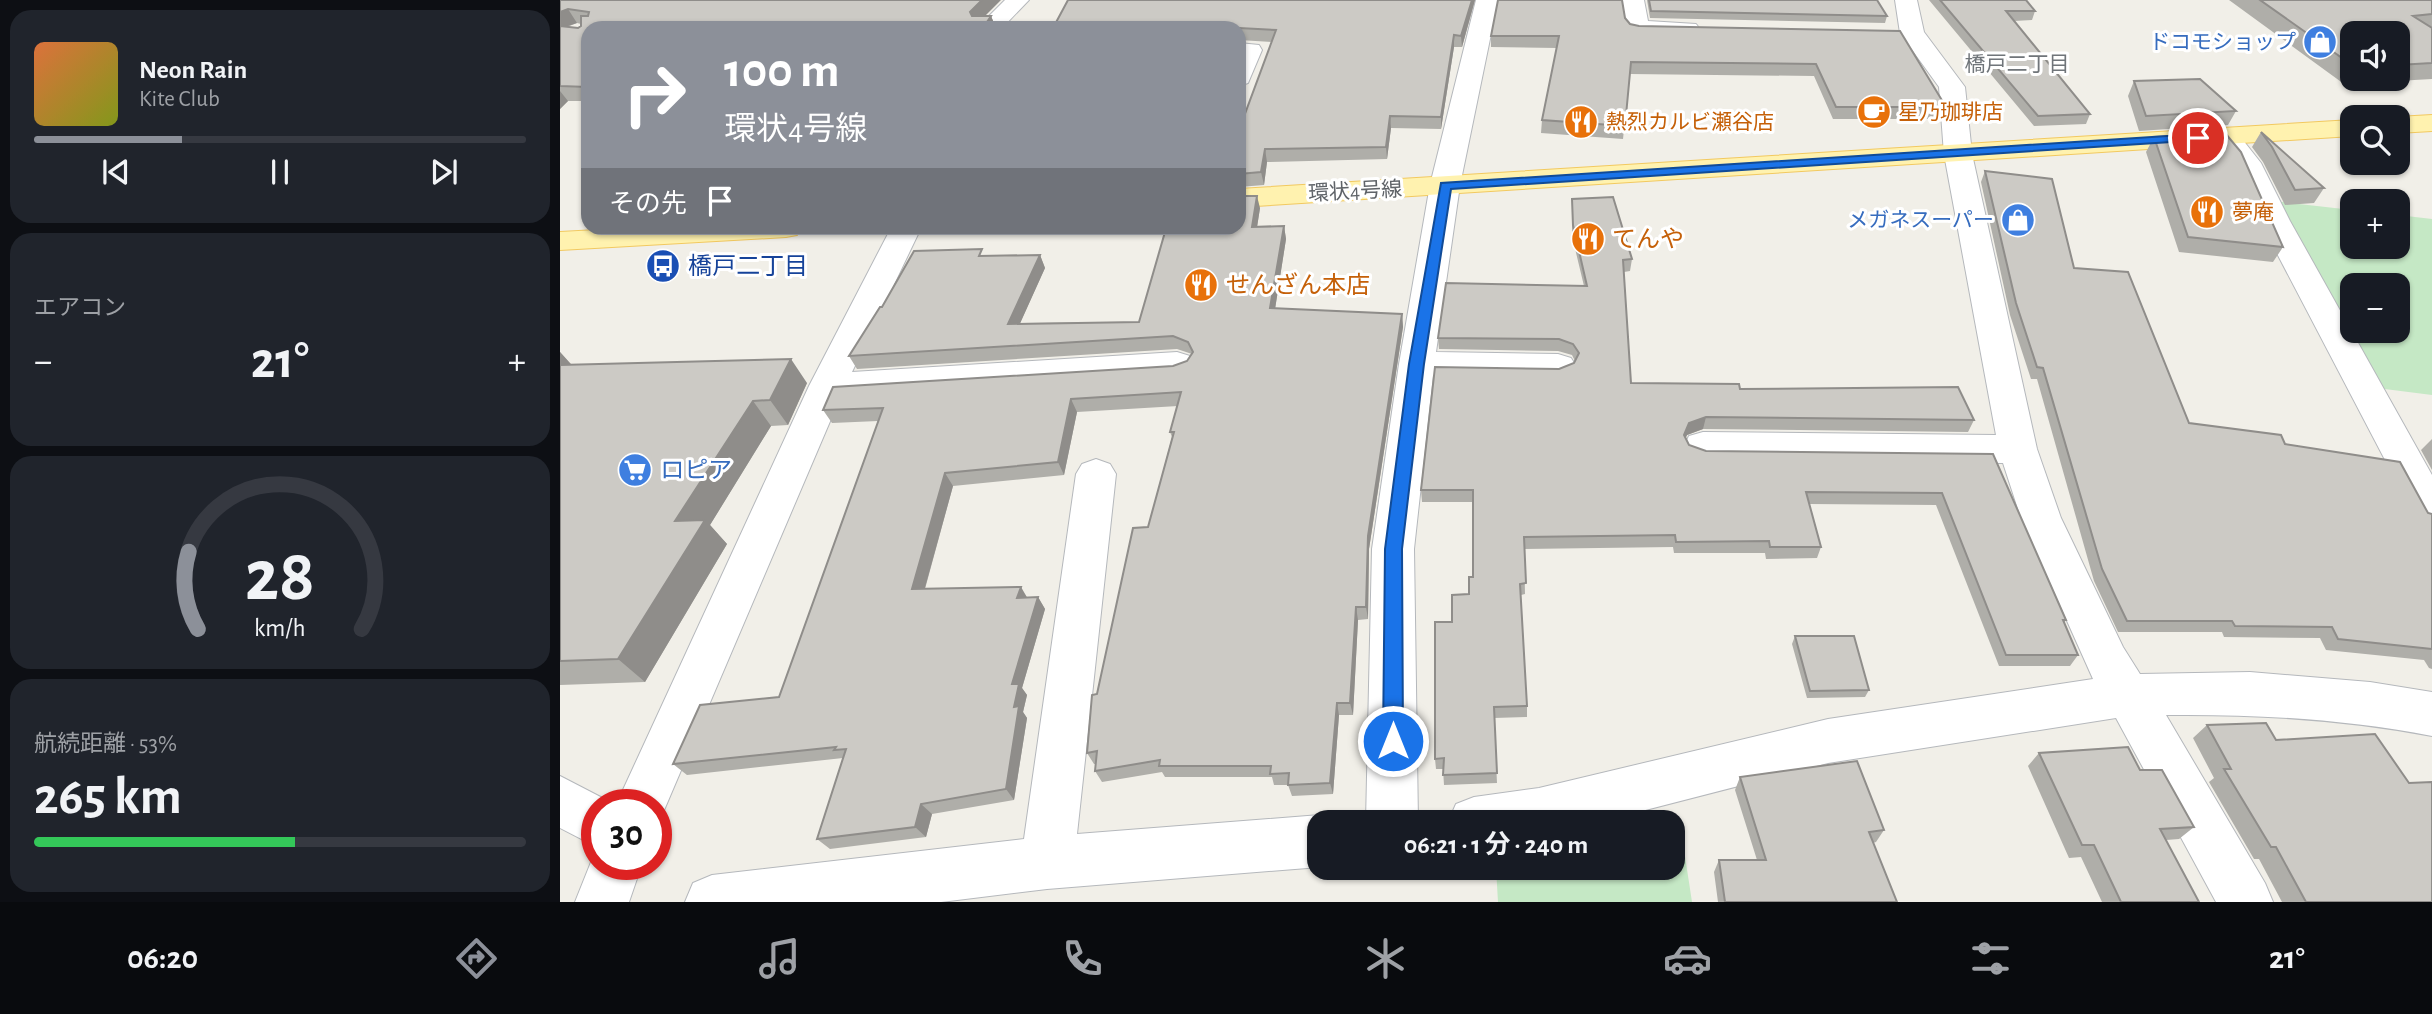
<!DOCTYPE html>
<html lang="ja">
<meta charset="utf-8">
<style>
body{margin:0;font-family:"Alegreya Sans","Noto Sans JP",sans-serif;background:#20242c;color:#f1f3f6;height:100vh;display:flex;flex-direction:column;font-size:26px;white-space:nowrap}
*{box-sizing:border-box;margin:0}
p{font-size:23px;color:#9ea1a6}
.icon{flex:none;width:38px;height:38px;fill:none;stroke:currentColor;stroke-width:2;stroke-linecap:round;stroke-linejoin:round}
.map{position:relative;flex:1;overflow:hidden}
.panel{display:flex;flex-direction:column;gap:10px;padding:10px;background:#0d0f14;width:560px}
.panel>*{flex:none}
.banner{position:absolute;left:21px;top:21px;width:665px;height:214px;border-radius:21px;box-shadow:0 2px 5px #0004;background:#8c9099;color:#fff;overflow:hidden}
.fabs{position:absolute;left:1780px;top:21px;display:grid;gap:14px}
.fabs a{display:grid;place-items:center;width:70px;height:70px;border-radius:14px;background:#171b24;box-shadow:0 2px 5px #0004;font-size:35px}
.speed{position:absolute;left:21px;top:789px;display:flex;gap:14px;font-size:35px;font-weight:700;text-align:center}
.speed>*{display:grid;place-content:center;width:91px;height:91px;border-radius:50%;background:#171b24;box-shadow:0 2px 5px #0004;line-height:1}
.speed .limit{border:10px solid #d22;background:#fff;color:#111}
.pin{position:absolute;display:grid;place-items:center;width:60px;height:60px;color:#fff;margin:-30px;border:4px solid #fff;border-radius:50%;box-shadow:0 2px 7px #0007}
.me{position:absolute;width:77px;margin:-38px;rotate:0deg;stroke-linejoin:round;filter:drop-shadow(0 0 5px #0008)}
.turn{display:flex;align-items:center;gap:24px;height:147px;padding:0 28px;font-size:32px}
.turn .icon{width:91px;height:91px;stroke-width:2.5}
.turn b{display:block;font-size:49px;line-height:60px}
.then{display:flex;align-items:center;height:66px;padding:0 28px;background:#0003;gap:14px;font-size:26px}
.big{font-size:52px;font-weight:700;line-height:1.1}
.panel .widget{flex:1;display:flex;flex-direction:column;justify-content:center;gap:10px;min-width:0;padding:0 24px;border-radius:21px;background:#20242c}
.panel .dial{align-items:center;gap:0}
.dial svg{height:182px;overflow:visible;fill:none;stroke:#363941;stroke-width:7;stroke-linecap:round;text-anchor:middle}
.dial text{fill:#f1f3f6;stroke:none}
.song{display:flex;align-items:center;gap:21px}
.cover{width:84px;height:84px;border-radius:10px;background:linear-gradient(135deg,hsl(20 70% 55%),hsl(70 70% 35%))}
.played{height:7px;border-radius:4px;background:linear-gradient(90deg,#8c9099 30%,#363941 30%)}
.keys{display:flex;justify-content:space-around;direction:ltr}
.heat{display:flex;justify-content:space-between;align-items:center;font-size:38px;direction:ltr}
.charge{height:10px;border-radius:5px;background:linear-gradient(90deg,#34c759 53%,#363941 0)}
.trip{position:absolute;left:747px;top:810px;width:378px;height:70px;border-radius:21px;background:#171b24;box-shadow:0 2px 5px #0004;font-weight:700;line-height:70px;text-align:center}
.tab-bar{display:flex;height:112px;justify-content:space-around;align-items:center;background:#090b0e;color:#9ea1a6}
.tab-bar .icon{width:49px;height:49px}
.tab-bar .active{color:#8c9099}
.tab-bar b{font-size:32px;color:#f1f3f6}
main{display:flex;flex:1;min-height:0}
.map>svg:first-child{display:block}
</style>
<main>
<section class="panel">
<div class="widget">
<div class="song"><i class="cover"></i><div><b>Neon Rain</b><p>Kite Club</p></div></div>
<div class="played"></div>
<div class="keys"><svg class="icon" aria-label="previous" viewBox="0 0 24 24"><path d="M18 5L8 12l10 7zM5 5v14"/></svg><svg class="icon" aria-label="pause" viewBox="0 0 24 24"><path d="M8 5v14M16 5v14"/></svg><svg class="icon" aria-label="next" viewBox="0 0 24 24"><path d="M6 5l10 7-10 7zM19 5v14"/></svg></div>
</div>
<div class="widget"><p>エアコン</p>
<div class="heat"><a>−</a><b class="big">21°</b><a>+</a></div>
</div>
<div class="widget dial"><svg viewBox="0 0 100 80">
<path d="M14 69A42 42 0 1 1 86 69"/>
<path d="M14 69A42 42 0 0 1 10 35" stroke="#8c9099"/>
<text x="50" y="56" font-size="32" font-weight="700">28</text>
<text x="50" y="72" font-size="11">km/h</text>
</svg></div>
<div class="widget"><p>航続距離 · 53%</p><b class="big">265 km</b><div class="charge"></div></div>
</section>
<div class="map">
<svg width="1872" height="902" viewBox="0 0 1872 902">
<rect width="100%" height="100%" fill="#f1efe8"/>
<path fill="#c5e8c5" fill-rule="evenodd" d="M1714 201 1792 210V247H1838V215L1872 219V395L1817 388ZM1792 285H1838V331H1792Z
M1119 817 1132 902H938L936 868H1113V822H1099Z"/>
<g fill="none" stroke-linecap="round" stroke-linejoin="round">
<g stroke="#b5b8bc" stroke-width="2">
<path id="minor" d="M445 0H469L442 28H417Z
M916 0H938L900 185 876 352 998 354 1011 358 1016 366 1011 374 998 378 873 376 854 549 858 822H806L812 549 839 364 870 185Z
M1062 0H1084L1088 21 1136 24 1140 29 1136 34 1128 36 1070 33 1066 28Z
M1335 0H1357L1364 32 1405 87 1412 154 1477 449 1501 518 1563 647 1580 674 1690 672 1810 682 1872 692V736C1784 719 1696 714 1606 715L1705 883 1713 902H1656L1556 718 1268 763 1039 822H888L896 804 914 797 979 788 1268 719 1533 679 1461 518 1443 463 1143 460 1129 456 1124 446 1129 436 1143 432 1436 435 1384 154 1379 87 1340 33Z
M679 43 699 45 702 50 688 83 679 86Z
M1665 128 1675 130 1701 163 1730 221 1872 475V528L1858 523 1700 221 1674 165 1651 136 1655 130Z
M331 228H361L292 372 617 352 630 356 635 364 630 372 617 376 280 398 99 822 96 824V805H37V864H82L69 902H15L37 847 0 828V776L56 805 249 386Z
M536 459 550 464 556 474 517 834 760 815 778 822H760V867L487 889 381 902H125L133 883 152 875 464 839 516 474 522 464Z"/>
</g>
<g stroke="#f2c960" stroke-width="2">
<path id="major" d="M1872 115V131L1838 133 1837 117Z
M1792 120V136L679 207V189Z
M73 228H241L237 235 226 237 0 250V232Z"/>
</g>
<use href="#minor" fill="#fff" fill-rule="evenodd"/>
<use href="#major" fill="#fff2af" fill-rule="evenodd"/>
</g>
<path fill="#afaea9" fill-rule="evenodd" d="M0 0 431 16 436 28H28V101H8L0 109ZM17 23 21 24V26L18 28 7 27Z
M508 0H915L902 47H894L881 129 831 128 827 159 707 162 704 185 679 187V130L712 42 679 40V28H493Z
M1087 0H1317L1327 16 1325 23 1090 18Z
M1369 0H1466L1475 11 1472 20 1454 21 1530 114 1526 124 1474 126Z
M1669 0H1872V79L1784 84ZM1792 33H1838V79H1792Z
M1065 18 1070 24 1079 26 1340 31 1383 107 1379 119H1273L1254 76 1070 74 1063 139 981 133 982 120 997 48 931 47V36Z
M1574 81 1676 111 1668 125 1579 131 1568 96Z
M1701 132 1764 188 1754 203 1725 205 1703 162 1692 147Z
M1594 137 1723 247 1713 262 1619 252 1586 152Z
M1425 171 1514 268 1629 423 1725 444 1872 514V669L1869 668 1864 660 1766 650 1760 638 1664 637 1662 632H1558L1534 581 1477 379H1471L1450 315 1421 182Z
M1012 199 1072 259 1070 271 1064 272 1071 383 1180 389 1414 420 1408 432 1143 429 1127 435 1125 438 1129 445 1146 451 1433 454 1506 620 1504 623 1518 655 1510 666H1439L1376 505 1249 504 1261 547 1257 558 1206 559 1205 553H1114L1113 547 964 549 965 594 961 595 967 706V717L934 718 937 783 884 785 883 769H876L875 759 892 622 909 594 913 577V502H862L861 490 999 369 1014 363 1015 361 1012 355 998 351 879 349 878 338 1024 286 1012 236Z
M700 208 697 227 724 226 726 239 715 309 842 314 843 327 809 549 808 619 798 620 793 715H779L773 794 732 796 728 785H714L712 777H605L602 772 542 782 535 771 536 764H534L527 753 537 694 588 527 612 437 610 432 618 406 517 412 504 475 393 486 365 589 467 597H478L485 609 462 688 467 695 463 712 467 718 454 800 372 814 366 837 270 849 257 839 283 758 127 775 113 764 219 697 318 421 272 423 263 410 613 366 627 361 632 354 617 349 297 369 289 356 322 307 425 256 480 255 485 268 460 323 579 322 633 230Z
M0 352 11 364 247 383 228 425 211 426 150 525 167 544 85 682 0 685Z
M1872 439V470L1861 450Z
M1235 636 1309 690 1305 697 1247 698 1232 644Z
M1647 725 1716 740 1872 902H1722L1699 859H1694L1649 782 1654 778 1633 738Z
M1479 753 1580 770 1634 827 1619 839 1606 840 1639 902H1542L1521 857 1509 858 1468 766Z
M1180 777 1324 830 1316 842 1313 843 1337 902H1158L1154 872 1159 860H1197L1175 790Z"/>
<path fill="#8f8d8a" d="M422 0H441L415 26 410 12Z
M912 0H915L902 47 901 36Z
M8 9 17 23 8 26 3 33 0 28V12Z
M431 16 436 28H423Z
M894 35V47L881 129V117Z
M0 91 8 101 0 109Z
M830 116 831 128 827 159 826 147Z
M705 149 707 162 704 185 701 172Z
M697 196 700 208 695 240 692 227Z
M724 226 726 239 713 322 710 308Z
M480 255 485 268 454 337 448 324Z
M842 314 843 327 809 549 808 619 806 607 808 536Z
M0 352 16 370 0 389Z
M231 359 247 383 228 425 210 400Z
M511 399 517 412 504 475 498 462Z
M193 401 211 426 150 525 167 544 85 682 58 659 115 521Z
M1146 417 1143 429 1127 435 1122 447 1124 435 1129 423Z
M385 473 393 486 361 602 352 589Z
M461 587 468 599 457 598Z
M478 597 485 609 462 688 467 695 463 712 467 718 454 800 446 789 454 707 452 684Z
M796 607 798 620 793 715 790 703Z
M777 703 779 715 773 794 770 783Z
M361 804 372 814 366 837 355 827Z"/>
<path fill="#cccac5" stroke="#8f8d8a" stroke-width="2" d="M0 0H422L410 12 412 16H431L423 28H28V87L0 86V26L18 28 21 26V16H28L29 12 8 9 0 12Z
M508 0H912L901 36 894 35 881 117 830 116 826 147 705 149 701 172 679 174V130L716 30 604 24 601 28H493Z
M938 0H1062L1065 18 1070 24 1079 26 1340 31 1383 102V107H1276L1256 64 1071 62 1065 126 982 120 999 36H931Z
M1089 0H1317L1327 16 1091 11Z
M1380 0H1466L1475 11H1446L1530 114 1478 116Z
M1700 0H1872V14L1853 16 1872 28V63L1838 65V33H1792V65Z
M1640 79 1676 111 1586 116 1574 81Z
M1701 132 1764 188 1735 190 1712 147Z
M1665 133 1681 152 1723 247 1628 237 1594 137Z
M1425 171 1492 179 1514 268 1568 272 1629 423 1721 435 1725 444 1840 462 1868 513 1872 514V649L1778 639 1772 627 1675 626 1672 621H1567L1542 569 1483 368 1477 367 1456 303Z
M679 196H697L692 227 724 226 710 308 842 314 808 536 806 607H796L790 703H777L770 783 728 785 729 773 710 774 711 766H599L600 760 535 771 537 751 527 753 532 695 537 694 573 528 588 527 614 432H610L621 392 511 399 498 462 385 473 352 589 461 587 457 598 478 597 452 684H459L454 707 459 706 446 789 361 804 355 827 257 839 286 749 274 750 276 747 113 764 140 705 219 697 323 408 263 410 273 387 613 366 627 361 633 352 628 342 613 336 289 356 320 307H322L354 251 422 249 419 256 480 255 448 324 579 322 605 232 633 230V228H679Z
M1053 197 1072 259 1063 260 1071 383 1179 384 1180 389 1398 387 1414 420 1146 417 1129 423 1124 435 1129 445 1146 451 1433 454 1506 620H1503L1518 655H1446L1382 493 1246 492 1261 547H1210L1209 541 1116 542 1115 535 964 537 966 583 960 584 967 706 934 707 937 773 883 775 884 758 875 759V622H892V595L909 594V577H913V490H861L875 367 999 369 1014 363 1019 353 1013 344 999 339 878 338 886 283 1027 286 1013 225 1012 199Z
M231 359 210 400 193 401 115 521 145 520 58 659 0 661V365Z
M1235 636H1294L1309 690 1250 691Z
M1706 723 1716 740 1815 734 1849 783 1872 782V902H1746L1716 847H1711L1664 769H1671L1647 725Z
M1568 747 1580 770H1602L1634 827 1600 829 1639 902H1561L1534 845H1522L1479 753Z
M1297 761 1324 830 1309 832 1337 902H1165L1159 860H1206L1180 777Z"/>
<path fill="#1a73e8" stroke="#114b97" stroke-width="2" d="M1638 134 1644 138 1642 140 891 189 864 364 842 549 843 741 840 747 833 750 826 747 823 741 825 549 849 364 881 183Z"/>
<defs>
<g id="shop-disc" transform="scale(1.75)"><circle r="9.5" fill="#3f7fe0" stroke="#fff"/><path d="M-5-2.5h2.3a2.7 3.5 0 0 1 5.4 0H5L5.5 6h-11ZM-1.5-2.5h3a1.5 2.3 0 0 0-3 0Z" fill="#fff"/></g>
<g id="cafe-disc" transform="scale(1.75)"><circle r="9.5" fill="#e8710a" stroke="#fff"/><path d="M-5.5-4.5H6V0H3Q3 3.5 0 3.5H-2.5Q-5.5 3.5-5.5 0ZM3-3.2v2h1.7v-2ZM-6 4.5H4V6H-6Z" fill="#fff"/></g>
<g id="restaurant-disc" transform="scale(1.75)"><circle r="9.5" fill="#e8710a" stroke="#fff"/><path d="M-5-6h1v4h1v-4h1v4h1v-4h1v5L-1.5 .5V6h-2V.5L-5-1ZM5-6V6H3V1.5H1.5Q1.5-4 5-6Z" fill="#fff"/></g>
<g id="bus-disc" transform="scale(1.75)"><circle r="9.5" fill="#1a4fb4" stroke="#fff"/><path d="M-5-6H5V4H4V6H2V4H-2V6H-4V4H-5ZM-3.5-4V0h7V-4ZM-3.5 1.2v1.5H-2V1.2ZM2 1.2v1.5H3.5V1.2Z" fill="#fff"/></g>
<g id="supermarket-disc" transform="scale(1.75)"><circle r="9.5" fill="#3f7fe0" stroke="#fff"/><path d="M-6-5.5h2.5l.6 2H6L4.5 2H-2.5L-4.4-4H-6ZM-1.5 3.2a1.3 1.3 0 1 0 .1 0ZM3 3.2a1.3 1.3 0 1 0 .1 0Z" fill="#fff"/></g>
</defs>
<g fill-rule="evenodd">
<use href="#shop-disc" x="1760" y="42"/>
<use href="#cafe-disc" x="1314" y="112"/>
<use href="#restaurant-disc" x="1021" y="122"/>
<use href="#restaurant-disc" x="1647" y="212"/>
<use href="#shop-disc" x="1458" y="220"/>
<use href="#restaurant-disc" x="1028" y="239"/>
<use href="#bus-disc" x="103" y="266"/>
<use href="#restaurant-disc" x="641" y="285"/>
<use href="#supermarket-disc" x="75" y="470"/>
</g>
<g text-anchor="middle" stroke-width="6" stroke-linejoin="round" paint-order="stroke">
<g font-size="21" fill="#366cbe" stroke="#fff" text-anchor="end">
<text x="1736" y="49">ドコモショップ</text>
<text x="1434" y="227">メガネスーパー</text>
</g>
<g font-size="21" fill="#70757a" stroke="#fff">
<text x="1457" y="71">橋戸二丁目</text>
</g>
<g font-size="21" fill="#c56008" stroke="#fff" text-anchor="start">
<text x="1338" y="119">星乃珈琲店</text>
<text x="1046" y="129">熱烈カルビ瀬谷店</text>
<text x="1672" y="219">夢庵</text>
</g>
<g font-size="21" fill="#5f6368" stroke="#fff">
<text transform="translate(795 191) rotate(-3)" y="7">環状4号線</text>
</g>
<g font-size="24" fill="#c56008" stroke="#fff" text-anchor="start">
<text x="1052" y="247">てんや</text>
<text x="666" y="293">せんざん本店</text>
</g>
<g font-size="24" fill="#164399" stroke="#fff" text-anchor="start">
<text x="128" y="274">橋戸二丁目</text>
</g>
<g font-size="24" fill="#366cbe" stroke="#fff" text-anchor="start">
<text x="100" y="478">ロピア</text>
</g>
</g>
</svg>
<div class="fabs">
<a><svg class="icon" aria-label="sound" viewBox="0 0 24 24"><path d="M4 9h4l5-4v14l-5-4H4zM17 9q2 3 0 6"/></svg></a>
<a><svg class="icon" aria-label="search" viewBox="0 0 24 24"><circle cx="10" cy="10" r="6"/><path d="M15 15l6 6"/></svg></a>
<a>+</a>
<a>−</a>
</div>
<div class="speed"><div class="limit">30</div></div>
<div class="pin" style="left:1638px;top:138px;background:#d93025"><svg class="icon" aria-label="arrive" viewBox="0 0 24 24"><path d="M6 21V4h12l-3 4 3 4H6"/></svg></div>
<svg class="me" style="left:833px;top:741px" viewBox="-20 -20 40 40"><circle r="17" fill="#1a73e8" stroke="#fff" stroke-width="3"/><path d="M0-11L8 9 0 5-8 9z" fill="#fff"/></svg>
<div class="trip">06:21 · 1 分 · 240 m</div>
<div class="banner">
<div class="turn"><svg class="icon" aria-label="right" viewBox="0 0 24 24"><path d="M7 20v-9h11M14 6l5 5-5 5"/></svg><div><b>100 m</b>環状4号線</div></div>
<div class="then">その先<svg class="icon" aria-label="arrive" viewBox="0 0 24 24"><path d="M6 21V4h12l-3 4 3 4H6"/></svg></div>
</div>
</div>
</main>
<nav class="tab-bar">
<b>06:20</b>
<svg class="icon active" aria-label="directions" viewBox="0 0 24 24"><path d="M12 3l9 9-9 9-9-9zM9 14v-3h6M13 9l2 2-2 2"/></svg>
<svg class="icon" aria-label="music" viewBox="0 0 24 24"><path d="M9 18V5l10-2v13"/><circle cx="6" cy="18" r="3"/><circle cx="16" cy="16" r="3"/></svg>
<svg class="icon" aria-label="phone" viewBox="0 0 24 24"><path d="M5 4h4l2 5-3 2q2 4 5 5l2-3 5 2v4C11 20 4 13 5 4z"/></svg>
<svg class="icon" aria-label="climate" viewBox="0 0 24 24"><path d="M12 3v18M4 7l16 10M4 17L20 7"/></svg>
<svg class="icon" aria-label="car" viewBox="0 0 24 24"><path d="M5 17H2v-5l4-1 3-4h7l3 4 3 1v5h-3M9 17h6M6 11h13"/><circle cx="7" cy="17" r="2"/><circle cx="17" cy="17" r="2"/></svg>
<svg class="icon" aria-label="filters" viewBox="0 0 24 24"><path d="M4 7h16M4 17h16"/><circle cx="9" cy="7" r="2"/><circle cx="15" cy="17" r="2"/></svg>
<b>21°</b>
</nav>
